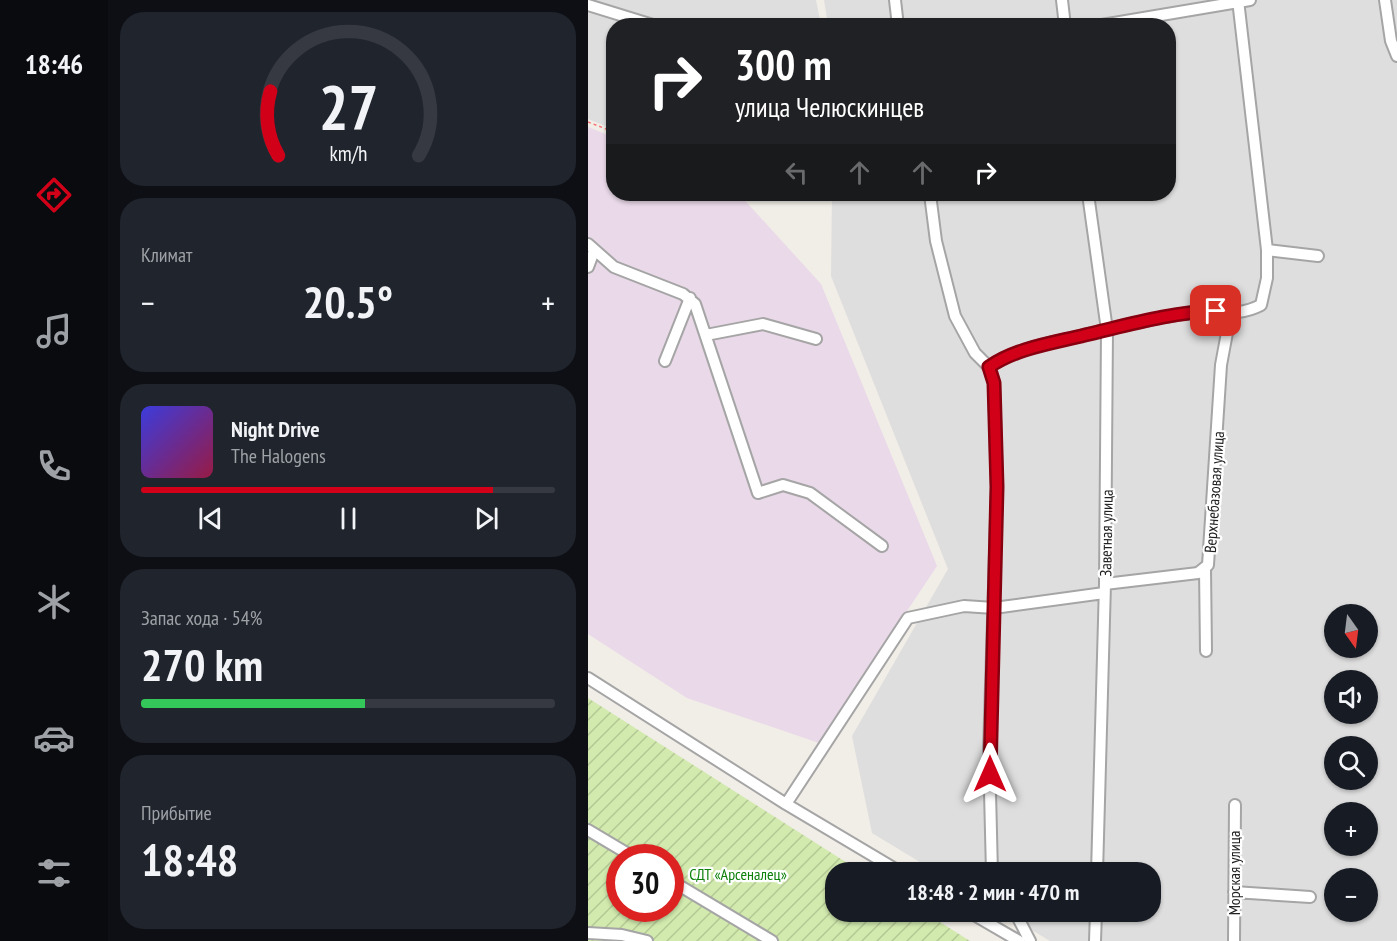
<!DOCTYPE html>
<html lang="ru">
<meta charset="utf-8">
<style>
body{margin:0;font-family:"PT Sans Narrow",sans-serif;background:#20242c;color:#f1f3f6;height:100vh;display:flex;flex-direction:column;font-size:22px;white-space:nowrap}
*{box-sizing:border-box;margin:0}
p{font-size:20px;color:#9ea1a6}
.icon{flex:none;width:33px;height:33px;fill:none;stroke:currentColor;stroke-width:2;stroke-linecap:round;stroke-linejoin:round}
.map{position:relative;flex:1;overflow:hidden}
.side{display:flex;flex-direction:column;gap:12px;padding:12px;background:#0d0f14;width:480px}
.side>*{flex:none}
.hud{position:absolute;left:18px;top:18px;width:570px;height:183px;border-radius:24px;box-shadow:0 2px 4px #0004;background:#202124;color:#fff;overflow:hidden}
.needle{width:39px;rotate:166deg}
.buttons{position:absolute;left:736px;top:604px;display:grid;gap:12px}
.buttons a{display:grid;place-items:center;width:54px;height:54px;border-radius:50%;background:#171b24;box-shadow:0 2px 4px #0004;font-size:30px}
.speed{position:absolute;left:18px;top:844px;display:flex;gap:12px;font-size:30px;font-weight:700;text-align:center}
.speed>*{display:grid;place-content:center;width:78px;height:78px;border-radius:50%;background:#171b24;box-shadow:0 2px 4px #0004;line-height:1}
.speed .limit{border:9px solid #d22;background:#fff;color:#111}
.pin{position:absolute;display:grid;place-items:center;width:51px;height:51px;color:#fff;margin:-26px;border-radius:12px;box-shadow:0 3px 9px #0006}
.me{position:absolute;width:66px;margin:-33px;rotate:0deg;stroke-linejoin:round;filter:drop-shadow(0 0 4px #0008)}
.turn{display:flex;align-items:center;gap:21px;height:126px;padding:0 30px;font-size:27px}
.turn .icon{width:78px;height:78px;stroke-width:2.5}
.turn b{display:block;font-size:42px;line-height:51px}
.lanes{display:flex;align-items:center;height:57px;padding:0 30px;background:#0003;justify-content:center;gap:30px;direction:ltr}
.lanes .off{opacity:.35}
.big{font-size:45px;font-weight:800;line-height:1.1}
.side .card{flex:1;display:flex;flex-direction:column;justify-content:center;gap:9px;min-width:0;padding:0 21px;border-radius:24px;background:#20242c}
.side .dial{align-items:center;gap:0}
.dial svg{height:156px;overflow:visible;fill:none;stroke:#363941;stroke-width:7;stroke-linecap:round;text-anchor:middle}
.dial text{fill:#f1f3f6;stroke:none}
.song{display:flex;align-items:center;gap:18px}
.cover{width:72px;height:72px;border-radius:9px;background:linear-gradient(135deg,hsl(240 70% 55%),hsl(340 70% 35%))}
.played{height:6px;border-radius:3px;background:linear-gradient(90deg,#d10018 85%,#363941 85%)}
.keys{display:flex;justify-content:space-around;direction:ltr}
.heat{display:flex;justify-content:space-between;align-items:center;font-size:33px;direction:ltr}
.charge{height:9px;border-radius:4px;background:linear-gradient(90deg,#34c759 54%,#363941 0)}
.trip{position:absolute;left:237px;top:862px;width:336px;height:60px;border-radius:24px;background:#171b24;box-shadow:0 2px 4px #0004;font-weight:800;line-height:60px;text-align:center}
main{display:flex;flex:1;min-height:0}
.tabs{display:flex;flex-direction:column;width:108px;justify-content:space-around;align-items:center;background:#090b0e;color:#9ea1a6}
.tabs .icon{width:42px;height:42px}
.tabs .selected{color:#d10018}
.tabs b{font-size:27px;color:#f1f3f6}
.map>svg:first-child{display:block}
</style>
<main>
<nav class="tabs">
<b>18:46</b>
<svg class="icon selected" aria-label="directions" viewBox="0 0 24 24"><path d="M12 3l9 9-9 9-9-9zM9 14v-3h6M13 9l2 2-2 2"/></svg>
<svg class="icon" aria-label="music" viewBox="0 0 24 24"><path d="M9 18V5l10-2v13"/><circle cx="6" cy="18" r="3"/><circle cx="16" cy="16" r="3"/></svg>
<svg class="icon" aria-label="phone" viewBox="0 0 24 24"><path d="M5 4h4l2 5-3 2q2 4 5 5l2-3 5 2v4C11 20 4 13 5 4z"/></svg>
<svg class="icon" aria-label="climate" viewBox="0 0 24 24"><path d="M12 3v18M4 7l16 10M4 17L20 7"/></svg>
<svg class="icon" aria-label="car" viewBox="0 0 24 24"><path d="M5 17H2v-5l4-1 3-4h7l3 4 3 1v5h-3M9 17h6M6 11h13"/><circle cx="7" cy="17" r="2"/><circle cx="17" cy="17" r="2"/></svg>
<svg class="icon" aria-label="filters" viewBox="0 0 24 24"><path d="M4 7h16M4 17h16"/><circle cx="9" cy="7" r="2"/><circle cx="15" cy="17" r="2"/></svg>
</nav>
<section class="side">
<div class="card dial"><svg viewBox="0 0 100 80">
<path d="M14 69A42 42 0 1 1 86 69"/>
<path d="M14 69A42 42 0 0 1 10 36" stroke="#d10018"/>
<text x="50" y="56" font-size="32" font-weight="700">27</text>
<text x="50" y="72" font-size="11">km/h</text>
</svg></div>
<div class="card"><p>Климат</p>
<div class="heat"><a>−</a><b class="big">20.5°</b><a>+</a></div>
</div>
<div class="card">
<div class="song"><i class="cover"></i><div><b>Night Drive</b><p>The Halogens</p></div></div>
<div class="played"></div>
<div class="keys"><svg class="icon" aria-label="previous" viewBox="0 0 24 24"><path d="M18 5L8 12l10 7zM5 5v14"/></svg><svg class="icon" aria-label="pause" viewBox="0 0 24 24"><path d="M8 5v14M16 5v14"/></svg><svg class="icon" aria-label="next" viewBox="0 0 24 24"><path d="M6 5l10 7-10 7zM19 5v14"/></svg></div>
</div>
<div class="card"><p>Запас хода · 54%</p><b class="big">270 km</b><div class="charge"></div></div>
<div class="card"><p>Прибытие</p><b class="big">18:48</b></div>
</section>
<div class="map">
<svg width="809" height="941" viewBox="0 0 809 941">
<defs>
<pattern id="garden-furrows" width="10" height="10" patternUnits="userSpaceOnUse" patternTransform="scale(1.5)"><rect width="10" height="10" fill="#d2eaae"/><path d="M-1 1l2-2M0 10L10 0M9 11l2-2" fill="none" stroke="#b4c895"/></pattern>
</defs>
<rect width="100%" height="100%" fill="#f1ede7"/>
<path fill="#dfdede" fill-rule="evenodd" d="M0 0H228L233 25 26 26 25 129 0 119Z
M236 0H809V941H462L414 912H562V873H350L284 833 264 736 360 569 243 276 244 194H580V26L240 25ZM747 615H780V648H747ZM747 681H780V714H747ZM747 747H780V780H747ZM747 813H780V846H747ZM747 879H780V912H747Z"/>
<path fill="#ead9e9" d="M0 127 25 137 26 194H151L233 284 349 566 231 743 99 698 0 634Z"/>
<path fill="url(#garden-furrows)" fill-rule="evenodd" d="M0 698 275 873H248V912H336L382 941H0ZM32 858H82V909H32Z"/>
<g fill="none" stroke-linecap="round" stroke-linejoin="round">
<g stroke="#a5a5a5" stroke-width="14">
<path id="minor" d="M307 0 310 26
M474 0 477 26
M797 0 803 41 809 56
M0 5 68 26
M508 26 662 0
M342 194 348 241 367 316 387 353 401 367 406 383 409 487 401 751 404 873
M500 194 519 330 517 584 509 873
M0 244 26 267 95 294 107 304 170 493 195 485 222 493 294 546
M679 250 730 256
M0 267 6 251
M118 335 175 324 228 339
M77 361 102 298
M401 367C426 349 458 344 488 337 525 328 563 318 601 313 628 310 648 318 673 305L679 278V250L650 0
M617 569 618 651
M517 584 610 573 620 565 633 365 641 322 646 315
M0 678 198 804 314 873
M198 804 320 618 376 606 406 608 516 593
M0 830 47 858
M82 880 184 941
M646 892 722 897
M381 912 431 941
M427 912 442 941
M0 933 34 935 59 941
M507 941 508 912
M646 941 647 805"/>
</g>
<path stroke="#fa7071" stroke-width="1.5" stroke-dasharray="3 3" stroke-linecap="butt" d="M0 122 26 132"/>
<use href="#minor" stroke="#fff" stroke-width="10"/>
</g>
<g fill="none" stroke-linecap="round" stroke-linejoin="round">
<g stroke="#880010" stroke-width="15">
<path id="route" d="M402 774 409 487 406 383 401 367C428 348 465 343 497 335 540 325 584 312 628 311"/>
</g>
<use href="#route" stroke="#d10018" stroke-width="10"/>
</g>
<g text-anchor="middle" stroke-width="4.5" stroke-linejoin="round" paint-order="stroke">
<g font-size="16" fill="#212121" stroke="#fff">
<text transform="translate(626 492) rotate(-86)" y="6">Верхнебазовая улица</text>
<text transform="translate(518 533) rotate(-89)" y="6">Заветная улица</text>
<text transform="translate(646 873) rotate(-90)" y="6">Морская улица</text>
</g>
<g font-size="16" fill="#0f810c" stroke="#fff">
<text x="150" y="880">СДТ «Арсеналец»</text>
</g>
</g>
</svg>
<div class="buttons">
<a><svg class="needle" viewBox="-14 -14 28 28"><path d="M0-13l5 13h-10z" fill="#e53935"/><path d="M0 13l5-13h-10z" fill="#9ea1a6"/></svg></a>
<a><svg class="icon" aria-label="sound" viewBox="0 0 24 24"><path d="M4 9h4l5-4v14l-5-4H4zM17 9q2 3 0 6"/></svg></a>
<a><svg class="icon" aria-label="search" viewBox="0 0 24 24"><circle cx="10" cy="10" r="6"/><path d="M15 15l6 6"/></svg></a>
<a>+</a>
<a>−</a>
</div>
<div class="speed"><div class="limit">30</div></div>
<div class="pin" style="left:628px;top:311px;background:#d93025"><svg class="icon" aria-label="arrive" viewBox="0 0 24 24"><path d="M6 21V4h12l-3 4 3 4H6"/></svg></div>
<svg class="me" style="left:402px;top:774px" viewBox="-20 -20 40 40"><path d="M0-17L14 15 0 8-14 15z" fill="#d10018" stroke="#fff" stroke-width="4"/></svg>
<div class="trip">18:48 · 2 мин · 470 m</div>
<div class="hud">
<div class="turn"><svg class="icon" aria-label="right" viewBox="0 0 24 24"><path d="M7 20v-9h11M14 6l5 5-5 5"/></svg><div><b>300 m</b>улица Челюскинцев</div></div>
<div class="lanes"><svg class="icon off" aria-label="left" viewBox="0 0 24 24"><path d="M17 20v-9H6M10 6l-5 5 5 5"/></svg><svg class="icon off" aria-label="ahead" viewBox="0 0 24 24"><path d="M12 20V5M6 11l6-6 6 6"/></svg><svg class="icon off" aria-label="ahead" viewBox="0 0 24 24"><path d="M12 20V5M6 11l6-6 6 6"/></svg><svg class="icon" aria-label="right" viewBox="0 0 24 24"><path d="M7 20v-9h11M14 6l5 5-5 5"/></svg></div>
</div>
</div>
</main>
